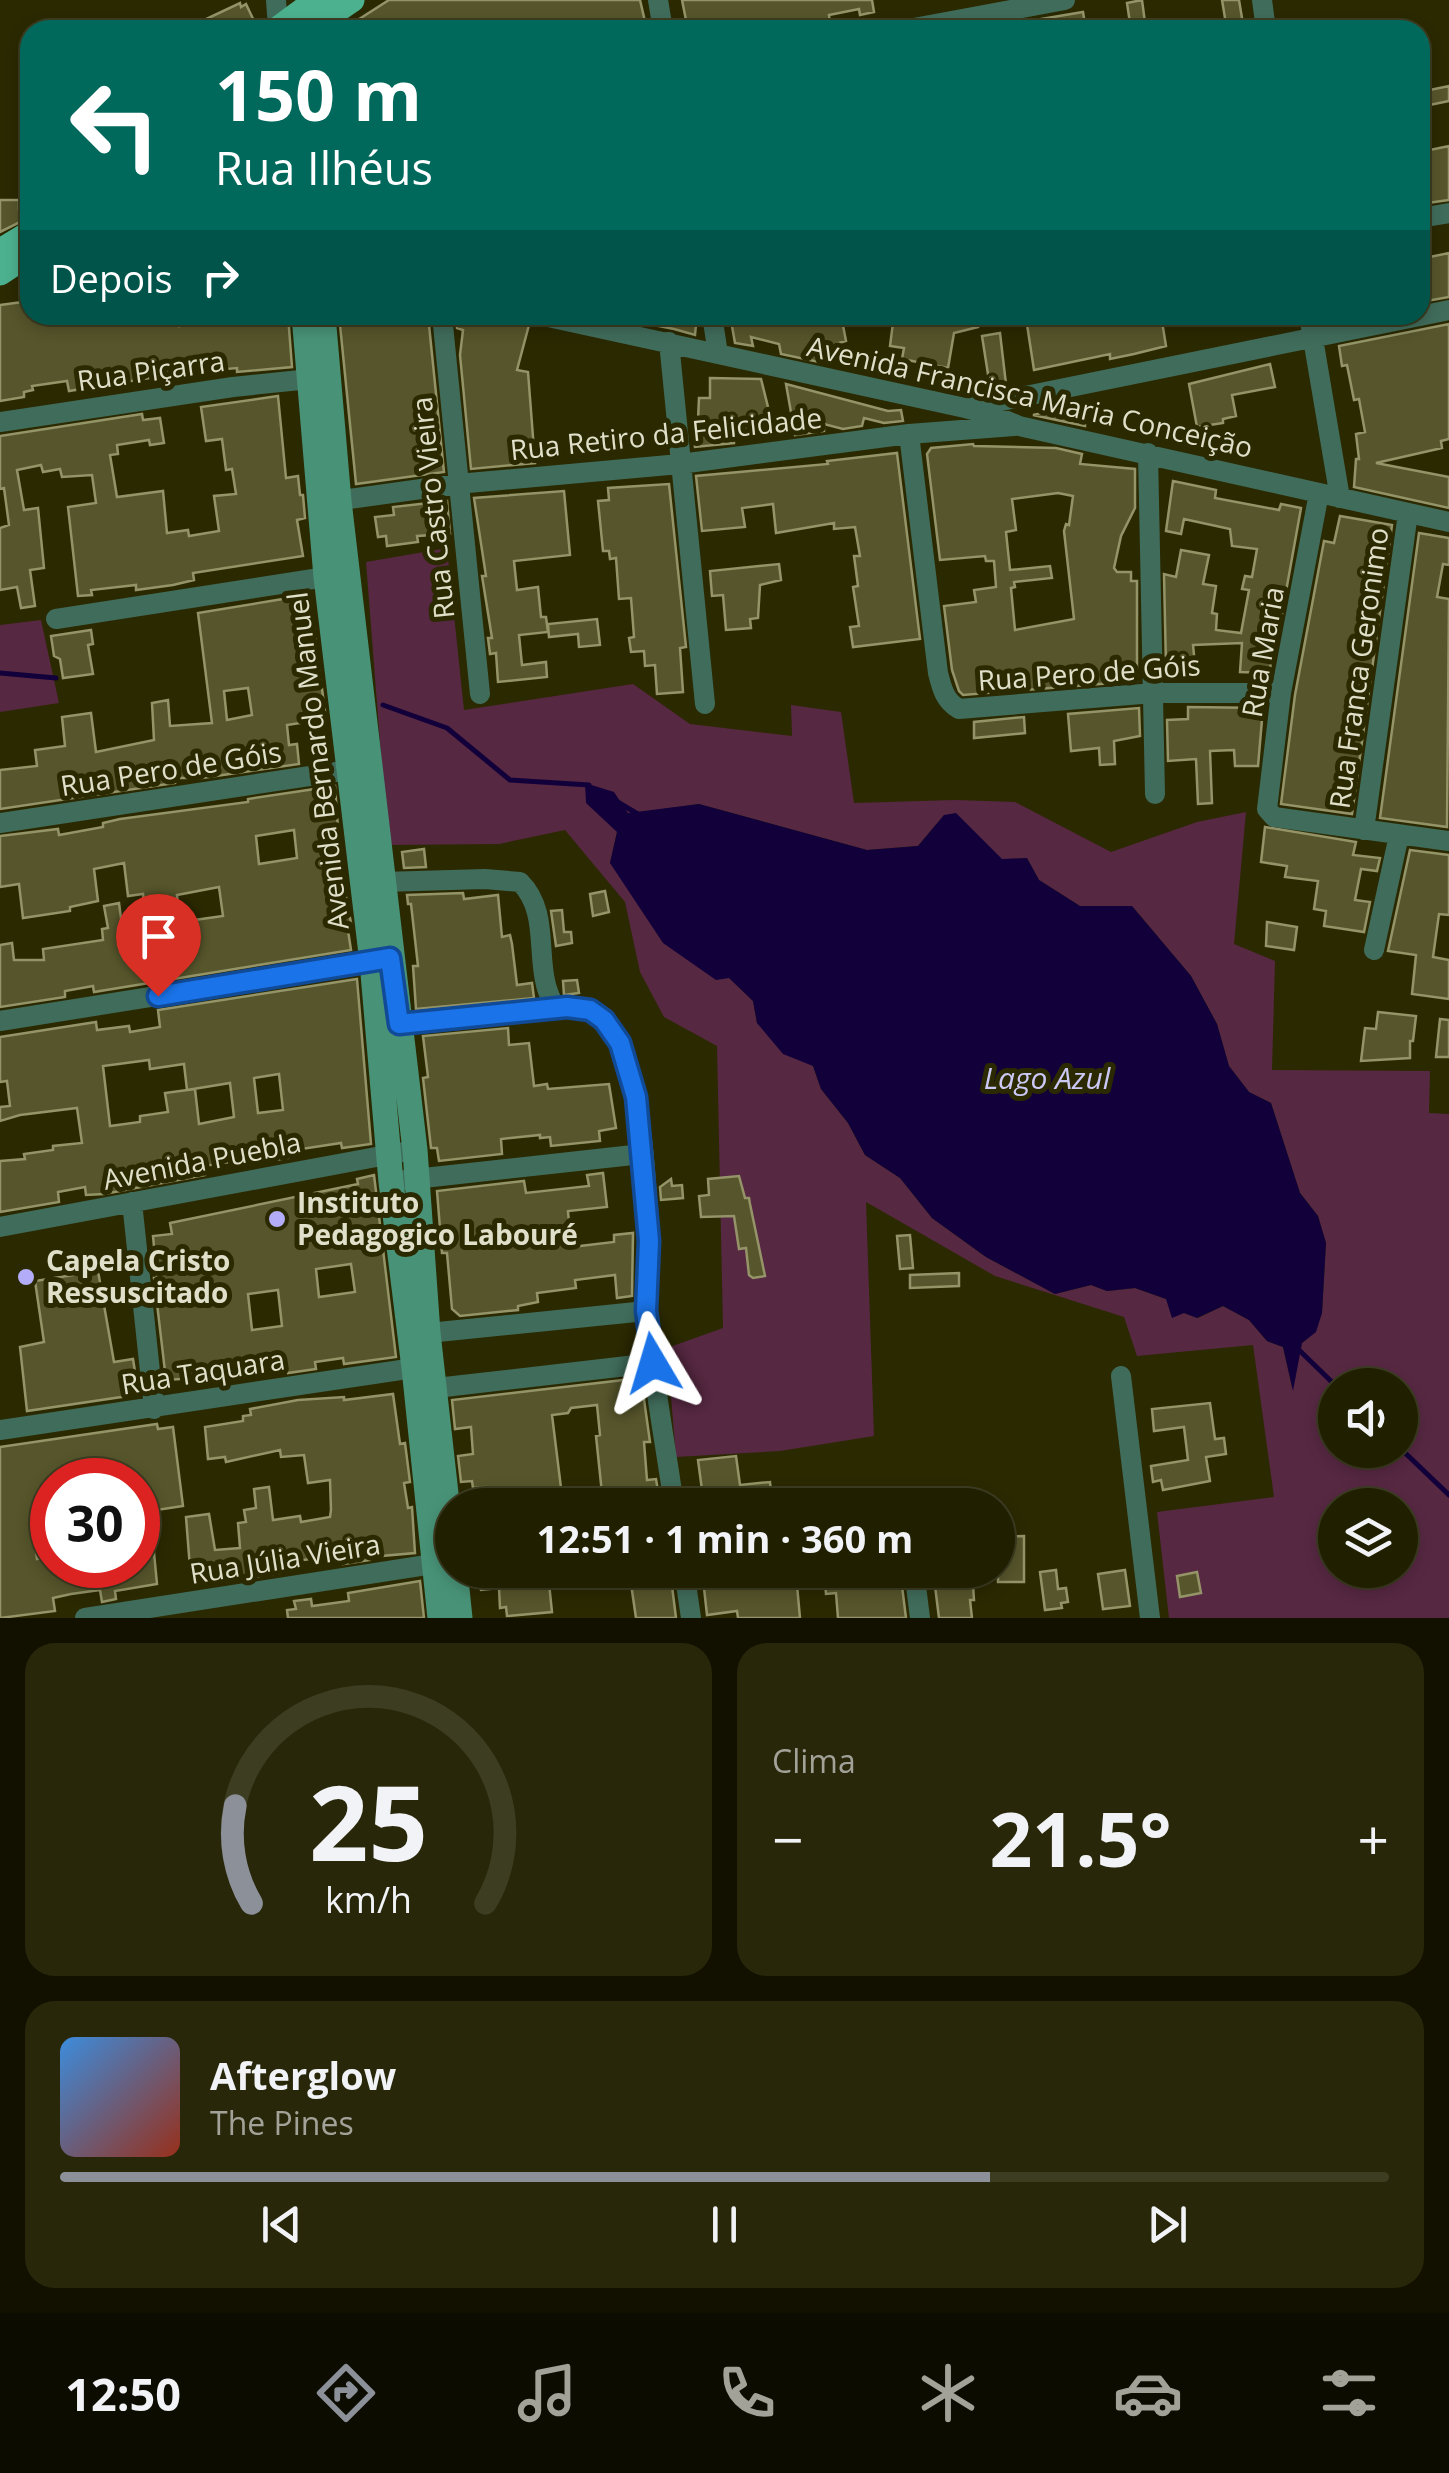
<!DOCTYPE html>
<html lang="pt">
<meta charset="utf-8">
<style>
body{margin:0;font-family:"Open Sans",sans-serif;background:#28270a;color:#f1f3f6;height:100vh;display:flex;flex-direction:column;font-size:38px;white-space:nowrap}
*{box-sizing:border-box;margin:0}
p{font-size:32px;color:#a2a299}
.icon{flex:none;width:55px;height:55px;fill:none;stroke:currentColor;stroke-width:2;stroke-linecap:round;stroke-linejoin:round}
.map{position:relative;height:1618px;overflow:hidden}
.details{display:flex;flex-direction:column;gap:25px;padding:25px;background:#121100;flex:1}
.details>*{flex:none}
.banner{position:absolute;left:20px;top:20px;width:1410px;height:305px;border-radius:30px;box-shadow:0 5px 15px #0003,0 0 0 2px #3d3d22;background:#00695c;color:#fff;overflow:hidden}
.tools{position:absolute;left:1318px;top:1368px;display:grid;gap:20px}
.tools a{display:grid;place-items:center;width:100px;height:100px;border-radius:50%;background:#201f00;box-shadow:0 5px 15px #0003,0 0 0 2px #3d3d22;font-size:50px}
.speed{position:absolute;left:30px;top:1458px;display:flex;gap:20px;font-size:50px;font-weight:700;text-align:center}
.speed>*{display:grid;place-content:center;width:130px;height:130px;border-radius:50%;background:#201f00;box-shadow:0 5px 15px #0003,0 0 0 2px #3d3d22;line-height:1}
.speed .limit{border:15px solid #d22;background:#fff;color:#111}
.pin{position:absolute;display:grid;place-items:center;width:85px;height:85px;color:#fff;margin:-102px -42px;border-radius:50% 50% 50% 0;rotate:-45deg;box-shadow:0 0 10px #0007}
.pin .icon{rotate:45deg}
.me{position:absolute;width:110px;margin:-55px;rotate:353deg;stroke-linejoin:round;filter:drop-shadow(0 0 8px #0008)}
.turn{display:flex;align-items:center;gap:35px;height:210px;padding:0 30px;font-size:45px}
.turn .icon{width:130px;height:130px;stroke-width:2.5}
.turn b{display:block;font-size:70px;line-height:85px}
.then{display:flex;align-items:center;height:95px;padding:0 30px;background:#0003;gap:20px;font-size:38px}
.big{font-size:75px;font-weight:700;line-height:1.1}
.details .tile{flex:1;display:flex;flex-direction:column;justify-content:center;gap:15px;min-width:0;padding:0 35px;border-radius:30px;background:#28270a}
.details .dial{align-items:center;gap:0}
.dial svg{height:260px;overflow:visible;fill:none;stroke:#3d3d22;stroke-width:7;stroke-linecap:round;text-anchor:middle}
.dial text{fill:#f1f3f6;stroke:none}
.song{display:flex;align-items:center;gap:30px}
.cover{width:120px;height:120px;border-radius:15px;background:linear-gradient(135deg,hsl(210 70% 55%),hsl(10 70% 35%))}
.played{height:10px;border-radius:5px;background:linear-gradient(90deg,#8c9099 70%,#3d3d22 70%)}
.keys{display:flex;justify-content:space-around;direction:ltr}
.heat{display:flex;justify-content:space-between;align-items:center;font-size:55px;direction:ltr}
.details .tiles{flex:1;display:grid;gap:25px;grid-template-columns:1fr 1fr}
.tile:last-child{grid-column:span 2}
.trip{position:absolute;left:435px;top:1488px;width:580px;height:100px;border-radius:50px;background:#201f00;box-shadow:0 5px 15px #0003,0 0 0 2px #3d3d22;font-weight:700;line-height:100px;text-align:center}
.menu{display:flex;height:160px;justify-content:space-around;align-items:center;background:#0d0c00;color:#a2a299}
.menu .icon{width:70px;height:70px}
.menu .current{color:#8c9099}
.menu b{font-size:45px;color:#f1f3f6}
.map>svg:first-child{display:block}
</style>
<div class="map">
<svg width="1449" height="1618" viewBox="0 0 1449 1618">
<rect width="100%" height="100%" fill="#2b2900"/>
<path fill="#572842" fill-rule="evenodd" d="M447 548 464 710 633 684 690 724 792 736 791 705 841 712 854 803 955 800 1015 802 1111 852 1197 822 1246 812 1234 944 1275 961 1272 1070 1430 1071 1429 1113 1449 1114V1618H1169L1157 1512 1274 1497 1253 1345 1137 1356 1124 1317 995 1276 866 1202 874 1436 780 1451 676 1457 667 1348 723 1328 717 1046 664 1017 640 972 625 902 565 830 499 844 388 845 366 562ZM699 804 867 850 918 846 944 815 1002 860 1027 858 1039 880 1080 906H1132L1191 976 1217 1024 1229 1066 1249 1092 1271 1103 1300 1193 1318 1216 1326 1243 1322 1313 1315 1332 1302 1343 1292 1387 1283 1347 1267 1341 1249 1320 1223 1306 1198 1318 1184 1313 1166 1299 1135 1288 1107 1291 1091 1285 1055 1294 986 1257 932 1218 900 1178 865 1155 848 1123 821 1089 813 1066 757 1023 753 1001 610 863 617 832 628 814ZM1335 1385H1400V1450H1335ZM1335 1505H1400V1570H1335Z
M41 620 59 703 0 712V625Z"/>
<path fill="#12003a" d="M585 783 614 792 628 813 699 804 867 850 918 846 944 815 956 813 1002 859 1027 858 1039 880 1080 906H1132L1191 976 1217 1024 1229 1066 1249 1092 1271 1103 1300 1193 1318 1216 1326 1243 1322 1313 1316 1332 1302 1343 1293 1391 1283 1347 1267 1341 1249 1320 1223 1306 1197 1318 1184 1313 1172 1318 1166 1299 1135 1288 1107 1291 1091 1285 1055 1294 986 1257 932 1218 900 1178 865 1155 848 1123 821 1089 813 1066 783 1054 757 1023 753 1001 729 978 716 980 663 943 610 863 617 832 586 803Z"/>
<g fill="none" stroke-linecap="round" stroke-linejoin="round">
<path stroke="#12003a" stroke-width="5" d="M0 673 56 678
M383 705 447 728 510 780 589 785
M616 801 641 816
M1298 1349 1335 1385
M1400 1448 1449 1495"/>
</g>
<path fill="#56552b" stroke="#949468" stroke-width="2.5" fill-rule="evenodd" d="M389 0H640L647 30H342Z
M682 0H872L874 12 860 15 859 9 829 15 831 28 824 30H816L815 21 786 26V30H688Z
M1142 0 1146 30H1131L1127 3Z
M1222 0H1239L1244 30H1227Z
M240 3 241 7 246 4 255 23 241 30H183Z
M1083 12 1086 30H1000V26Z
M1449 86V101L1420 107V92Z
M1449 146V200L1420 204V152Z
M0 200H19V208L30 200V217L0 232Z
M1449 253V297L1421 302 1420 259Z
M30 301V315H178L179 326 216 321 219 315H288L292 367 237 372V368L215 370V366L182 372 183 379 157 383 156 377 69 391 67 381 32 386 33 390 24 392V397L0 401V305Z
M339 315H428L444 472 356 484Z
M456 315H483L529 325 517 370 528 372 535 463 471 469 460 355 463 330 457 328Z
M603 315H697L695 335 674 329Z
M730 315H841L846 341 836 344 838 357 819 362 781 354 779 344 751 337 753 346 735 343Z
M894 315H922L923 323 976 315 978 327 954 333 948 368 902 359 904 348 890 346Z
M1107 315H1161L1166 346 1134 354 1110 359V354L1034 370 1026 318 1041 316 1042 325Z
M1449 324V439L1441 441 1442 448 1376 463 1449 477V508L1354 487 1356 459H1359L1356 434 1365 432 1359 399 1354 400 1347 365 1342 366 1339 346Z
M1000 333 1006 384 990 387 982 336Z
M1270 364 1275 387 1232 395 1236 416 1223 419V423L1197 427 1189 384Z
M710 378 761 379 775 435 734 434V443L695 447 693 420H698L699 398H710Z
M786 384 888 411 901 410 903 421 884 423 864 418 862 426 843 429 824 424V431L795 435Z
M278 396 286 478 298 476 300 495H303L305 518 297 520 303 556 193 573 194 580 173 585 136 590V585L91 590 92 595 78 596 68 507 96 503 92 475 62 477 60 469 43 472 41 465 17 470 24 510 38 508 44 568 30 570 35 606 21 608 17 587 0 590V528L9 525 4 488 0 489V436L142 414 143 420 160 418 164 443 150 445 149 440 117 445 118 454 110 455 117 497 163 491 167 533 188 530 189 536 219 531 214 496 236 494 232 469 226 470 222 439 206 441 201 407Z
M1086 404 1085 426 1033 415Z
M973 444 974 446 1056 448 1082 454 1080 464 1135 469V508L1121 536 1114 568 1117 572H1131V581H1137V681L963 695 959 691 952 670 944 606 976 602 974 590 996 587 994 561H986L985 556 940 560 927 454 931 448ZM1058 493 1073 496 1069 525 1066 524 1064 531 1074 619 1015 630 1011 588 1015 587 1014 582 1052 578 1050 566 1010 570 1006 532 1016 530 1012 499Z
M897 453 920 639 853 647 850 627 859 626 853 587 858 586 854 556H860L855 527 834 529V523L776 533 773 504 742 508 745 527 702 531 696 476 828 464 827 461Z
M1173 481 1216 490 1215 498 1279 510 1281 504 1301 508 1280 625 1275 624 1272 643 1270 673 1240 672 1242 643 1193 645 1195 665 1166 667 1164 574 1176 577 1181 550 1209 555 1203 584 1216 586 1212 613 1217 614 1216 630 1241 633 1249 590 1242 589 1245 576 1252 577 1257 549 1232 546 1230 529 1184 519 1181 534 1166 531Z
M669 484 686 647 680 648 683 692 657 694 655 665 645 666 644 651 631 652 629 638 634 637 631 598 619 599 616 558 610 559 609 551H603L598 501 609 500 608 488Z
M564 491 570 555 514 561 517 590 538 587 541 617H546L548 632 519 635 522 665 546 662 547 677 498 682 496 653 490 654 488 638H492L482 576H486L474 498Z
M447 501 450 534 417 536 418 542 387 546 386 536 378 537 375 517 394 515 393 507Z
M1340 516 1392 525 1352 814 1281 804 1295 695 1324 541 1334 543Z
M1419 533 1449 538V565L1443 564 1437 597 1449 599 1447 827 1380 818Z
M779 564 781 580 760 585 758 618 750 619 751 628 726 630 723 595 712 596 710 571Z
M295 597 299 623 313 621 326 719 287 725 289 745 297 744 299 764 202 778H175V783L0 809V770L37 766 35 750 65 746 62 717 91 713 96 752 154 740 152 703 168 700 170 726 212 723 198 613ZM248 688 252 715 227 720 224 691Z
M597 619 600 645 579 647 578 634 549 637 548 624Z
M91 630 93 644 88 645 93 674 63 678 60 659 54 656 51 636Z
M1188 707 1263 708 1258 766H1235L1234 750 1210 751 1212 803 1198 804 1196 759 1168 761 1167 720 1188 719Z
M1139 708 1140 736 1114 741 1115 764 1100 765 1099 748 1071 751 1068 714Z
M1024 717 1025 733 974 738V722Z
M335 786 341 871 351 923 347 924 351 950 94 992 93 986 65 991V997L0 1007V945L12 943 14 960H44L43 949 103 940 102 929 108 928 104 906 119 903 122 926 147 923 143 894 128 896 124 863 94 869 98 901 70 907V911L23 918 19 884 0 887V836L58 829 59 835 103 827V823L120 819 248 802V799ZM294 830 297 858 259 864 256 836ZM219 887 223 916 180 922 177 895Z
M1265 827 1356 842 1353 855 1380 858 1377 871 1361 869 1355 900 1370 902 1364 932 1324 926 1326 911 1314 909 1318 881 1285 877 1287 866 1261 862Z
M424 849 426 867 404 868 402 852Z
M1410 850 1449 855V915L1439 914 1433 957 1449 960V999L1412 994 1416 955 1388 951Z
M605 891 609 912 593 916 590 894Z
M463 893 464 899 498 895 502 937 510 935 512 944 517 985 532 983 534 998 416 1009 413 966H418L411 904H408L407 895Z
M562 910 564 932H571L572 943 556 946 551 911Z
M1267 922 1297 927 1294 950 1266 946Z
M357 979 371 1144 342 1148 341 1143 288 1151V1158L249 1164 248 1159 204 1166 205 1175 104 1194 86 1195 85 1187 58 1192 59 1202 0 1212V1161L25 1159 24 1154 53 1150V1146L82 1143 77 1108 20 1115 0 1121V1107L10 1106 7 1081 0 1082V1037L96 1022 97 1030 129 1026 130 1032 160 1027 158 1010ZM149 1060 150 1069 184 1064 187 1090 230 1083 234 1117 199 1124 195 1089 165 1093 168 1112 140 1116V1122L110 1126 103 1066ZM279 1074 283 1110 258 1113 254 1078Z
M577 980 579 993 564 995 563 981Z
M1378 1012 1416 1016 1413 1041H1410V1058L1361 1061 1365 1028 1376 1029Z
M1440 1019 1449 1020V1057H1436Z
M508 1028 509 1045 529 1043 534 1086 547 1084 548 1089 609 1084 616 1128 599 1131 600 1141 551 1146 550 1137 540 1138V1135L501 1139 502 1154 439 1161 437 1148H431L423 1078 428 1077 423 1036Z
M603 1173 607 1207 568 1211 571 1247 614 1242V1235L633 1233 632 1296 617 1298 615 1275 575 1280 576 1288 537 1293 538 1302 518 1306V1310L460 1316 452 1309 447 1253H442L437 1191 524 1181 526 1193 589 1186 587 1175Z
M374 1175 396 1357 344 1364 343 1358 315 1362 316 1369 288 1373 287 1370 271 1372 270 1366 245 1368 246 1375 198 1385 197 1378 166 1380 154 1278H157L153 1236 172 1234 170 1223 358 1184 357 1179ZM351 1264 355 1292 319 1297 316 1269ZM278 1290 282 1326 252 1330 248 1294Z
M739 1176 745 1198H749L750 1204 765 1276 753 1278 749 1275 746 1248 739 1249 734 1216 701 1217 699 1196 709 1195 708 1179Z
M671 1179 672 1186 682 1185 683 1198 661 1200 660 1187Z
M910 1235 913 1268 900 1269 897 1236Z
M98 1271 114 1362 133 1359 137 1384 128 1396 27 1411 20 1347 44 1342 35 1281Z
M959 1273V1286L910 1288V1275Z
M667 1364H679L681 1389H670Z
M641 1378 650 1442H644L647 1480 656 1479 659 1497 645 1499 646 1505 603 1503 596 1436 600 1435 597 1405 571 1408 568 1413 552 1415 563 1504 487 1505 485 1487 473 1488 472 1481 461 1482 458 1456 473 1454 471 1427 455 1429 452 1400Z
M393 1394 400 1444 405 1443 410 1482 404 1483 408 1508 412 1507 415 1553 370 1557V1560L343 1564 342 1556H336L278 1563 280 1573 220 1582 218 1565 190 1568 186 1517 209 1514 215 1550 240 1548 238 1523 246 1522 244 1510 256 1508 254 1489 269 1487 273 1520 300 1516 301 1522 330 1517 331 1510 330 1480 308 1483 304 1455 281 1457 280 1450 226 1462 225 1457 208 1459 205 1427 243 1421V1416L251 1415 250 1409 298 1400 344 1397V1400Z
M1210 1403 1215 1439 1224 1438 1226 1454 1206 1457 1210 1481 1163 1490 1161 1480 1153 1482 1151 1466 1188 1460 1184 1427 1154 1431 1152 1409Z
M157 1424 158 1429 173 1427 183 1506 150 1511 157 1584 115 1591 116 1599 102 1602 100 1590 71 1594 53 1598 55 1611 0 1618V1447ZM52 1480H138V1565H52V1556L37 1559 33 1529 52 1526Z
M736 1456 740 1485 770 1482 772 1500 704 1505 698 1460Z
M1024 1536V1582H998V1537Z
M473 1570H525L526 1585 549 1583 552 1612 507 1616 506 1607 500 1608 499 1588 481 1590 480 1584H475Z
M629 1570H670L676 1618H636Z
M714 1570H742L743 1580 796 1574 800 1618H738L737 1611 707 1615 703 1579 714 1575Z
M824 1570H900L906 1618H838L836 1593 826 1594Z
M933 1570H972L974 1600H970L972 1618H939Z
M1056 1570 1058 1589 1066 1588 1068 1602 1061 1603 1062 1608 1045 1610 1040 1572Z
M1125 1570 1130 1606 1103 1609 1098 1574Z
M1197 1572 1201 1593 1180 1597 1177 1576Z
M420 1581 424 1618H288L287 1610 296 1609 294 1601 311 1599 312 1606 349 1601 348 1593Z"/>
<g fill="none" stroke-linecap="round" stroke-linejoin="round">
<path stroke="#406c5b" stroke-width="20" d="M276 0 278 28
M658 0 663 30
M1262 0 1266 30
M903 30 1065 0
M1420 218 1449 213
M442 315 480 694
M539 315 965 408 993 415 1019 426 1449 522
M712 315 718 354
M1309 315 1340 498
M669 342 705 704
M972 407 1449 310
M0 422 233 387 310 379
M909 434 938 673C942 689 945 701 959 709L1154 693H1281
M1148 453 1155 794
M1319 493 1281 693 1267 809 1274 817 1449 841
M328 502 457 484 680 464 909 434 1014 426
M56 619 326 577
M0 823 349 770
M1364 830 1408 513
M382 882 485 879 520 882C548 910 537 951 546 985 548 993 552 1001 555 1009
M1374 950 1399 835
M0 1021 383 960
M399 1024 581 1007C644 1025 646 1183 649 1239 650 1264 644 1290 647 1315 653 1379 665 1442 674 1505
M405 1180 642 1154
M132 1202 154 1409
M0 1227 403 1152
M428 1333 646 1311
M1121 1376 1150 1618
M436 1388 653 1363
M0 1430 414 1368
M684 1570 691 1618
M914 1570 920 1618
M85 1618 433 1564"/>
<path stroke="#489378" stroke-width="25" d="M304 315 326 577 372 962 391 1182 414 1368 440 1618
M323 315 339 501 415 1150 428 1333 452 1547
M455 1570 460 1618"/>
<path stroke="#4cb18e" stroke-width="25" d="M276 30 317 0
M308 30 352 0
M0 251 30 233
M0 273 30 253"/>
</g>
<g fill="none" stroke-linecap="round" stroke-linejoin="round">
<g stroke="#114b97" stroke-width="25">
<path id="route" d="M158 996 390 958 399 1024 567 1007 590 1010 604 1020 620 1043 636 1097 649 1241 646 1311 653 1363"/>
</g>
<use href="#route" stroke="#1a73e8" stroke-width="18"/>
</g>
<g fill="#b3adf9" stroke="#2b2900" stroke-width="4">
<circle cx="277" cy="1219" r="10"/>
<circle cx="26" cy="1277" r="10"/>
</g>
<g text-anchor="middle" stroke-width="10" stroke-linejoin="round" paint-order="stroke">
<g font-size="28" fill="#e0e0ca" stroke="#2b2900">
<text transform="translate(151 371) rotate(-8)" y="10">Rua Piçarra</text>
<text transform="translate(1030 397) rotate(13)" y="10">Avenida Francisca Maria Conceição</text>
<text transform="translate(666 434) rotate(-6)" y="10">Rua Retiro da Felicidade</text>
<text transform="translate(433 508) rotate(-96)" y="10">Rua Castro Vieira</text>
<text transform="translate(1263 652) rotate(-80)" y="10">Rua Maria</text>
<text transform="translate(1359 668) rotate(-82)" y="10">Rua Franca Geronimo</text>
<text transform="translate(1089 673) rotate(-4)" y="10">Rua Pero de Góis</text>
<text transform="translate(318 761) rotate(-97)" y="10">Avenida Bernardo Manuel</text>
<text transform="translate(171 769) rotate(-9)" y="10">Rua Pero de Góis</text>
<text transform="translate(202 1161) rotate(-11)" y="10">Avenida Puebla</text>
<text transform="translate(203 1372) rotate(-9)" y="10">Rua Taquara</text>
<text transform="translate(285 1559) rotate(-9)" y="10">Rua Júlia Vieira</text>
</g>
<g font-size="28" font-weight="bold" fill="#e0e0ca" stroke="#2b2900" text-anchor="start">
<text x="297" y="1213">Instituto<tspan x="297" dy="32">Pedagogico Labouré</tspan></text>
<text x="46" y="1271">Capela Cristo<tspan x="46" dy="32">Ressuscitado</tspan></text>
</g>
<g font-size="30" font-style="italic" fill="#cbc8f6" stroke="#2b2900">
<text x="1047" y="1089">Lago Azul</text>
</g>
</g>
</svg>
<div class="tools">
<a><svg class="icon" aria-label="sound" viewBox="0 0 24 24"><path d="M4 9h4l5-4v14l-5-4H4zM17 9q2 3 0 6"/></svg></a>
<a><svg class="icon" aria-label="layers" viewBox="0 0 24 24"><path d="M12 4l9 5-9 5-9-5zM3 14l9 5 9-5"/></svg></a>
</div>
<div class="speed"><div class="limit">30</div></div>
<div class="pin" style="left:158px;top:996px;background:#d93025"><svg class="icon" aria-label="arrive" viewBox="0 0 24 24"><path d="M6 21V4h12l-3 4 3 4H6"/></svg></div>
<svg class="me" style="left:653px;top:1363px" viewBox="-20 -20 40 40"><path d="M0-17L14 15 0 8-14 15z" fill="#1a73e8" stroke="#fff" stroke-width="4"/></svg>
<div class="trip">12:51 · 1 min · 360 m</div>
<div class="banner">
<div class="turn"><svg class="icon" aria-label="left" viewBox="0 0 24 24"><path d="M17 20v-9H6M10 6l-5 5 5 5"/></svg><div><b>150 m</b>Rua Ilhéus</div></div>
<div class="then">Depois<svg class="icon" aria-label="right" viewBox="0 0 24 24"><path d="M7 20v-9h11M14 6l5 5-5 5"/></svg></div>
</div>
</div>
<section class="details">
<div class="tiles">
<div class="tile dial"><svg viewBox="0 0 100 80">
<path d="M14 69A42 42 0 1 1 86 69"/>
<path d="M14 69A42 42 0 0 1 9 39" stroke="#8c9099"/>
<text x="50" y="56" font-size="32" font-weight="700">25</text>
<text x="50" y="72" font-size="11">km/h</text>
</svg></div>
<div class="tile"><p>Clima</p>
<div class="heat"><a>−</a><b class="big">21.5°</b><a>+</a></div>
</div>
<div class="tile">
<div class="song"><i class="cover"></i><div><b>Afterglow</b><p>The Pines</p></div></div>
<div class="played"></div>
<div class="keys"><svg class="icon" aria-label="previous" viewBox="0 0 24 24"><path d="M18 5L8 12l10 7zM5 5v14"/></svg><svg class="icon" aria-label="pause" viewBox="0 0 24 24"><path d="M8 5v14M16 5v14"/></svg><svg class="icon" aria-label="next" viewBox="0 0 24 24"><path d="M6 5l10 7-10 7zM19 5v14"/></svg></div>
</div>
</div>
</section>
<nav class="menu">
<b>12:50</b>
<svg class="icon current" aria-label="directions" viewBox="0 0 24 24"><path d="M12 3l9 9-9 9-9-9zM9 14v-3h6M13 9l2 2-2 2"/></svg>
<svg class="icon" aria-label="music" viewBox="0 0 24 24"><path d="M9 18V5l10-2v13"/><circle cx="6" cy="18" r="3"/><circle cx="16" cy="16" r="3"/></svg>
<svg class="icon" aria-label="phone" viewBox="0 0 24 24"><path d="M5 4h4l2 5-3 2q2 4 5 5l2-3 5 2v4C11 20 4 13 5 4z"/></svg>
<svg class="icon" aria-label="climate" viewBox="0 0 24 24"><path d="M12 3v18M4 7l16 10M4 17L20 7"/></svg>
<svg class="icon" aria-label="car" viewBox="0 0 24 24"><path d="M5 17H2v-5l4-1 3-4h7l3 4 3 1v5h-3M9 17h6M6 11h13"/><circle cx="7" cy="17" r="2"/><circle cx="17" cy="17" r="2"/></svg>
<svg class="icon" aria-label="filters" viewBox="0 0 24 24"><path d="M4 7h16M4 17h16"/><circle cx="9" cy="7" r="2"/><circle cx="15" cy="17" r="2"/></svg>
</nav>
